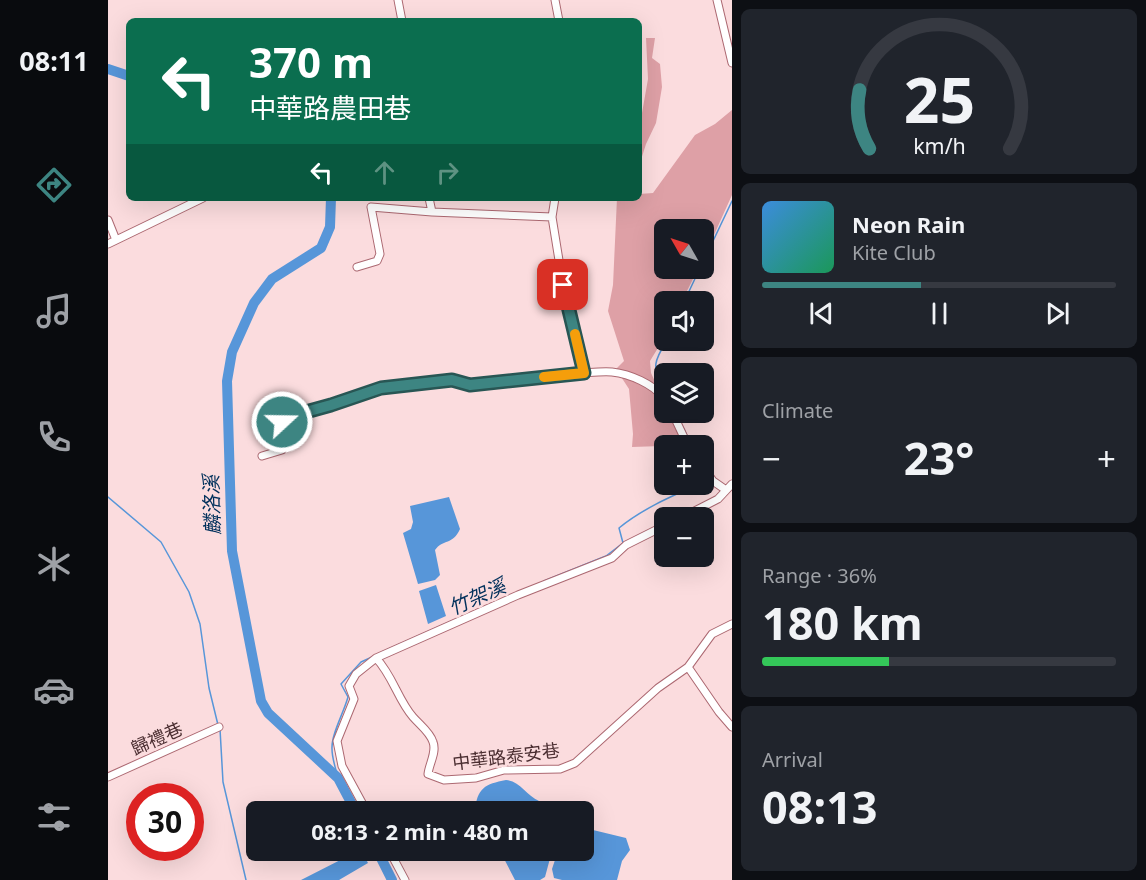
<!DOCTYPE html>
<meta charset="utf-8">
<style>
body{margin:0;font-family:"Noto Sans","Noto Sans TC",sans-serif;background:#20242c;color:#f1f3f6;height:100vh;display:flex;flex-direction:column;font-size:22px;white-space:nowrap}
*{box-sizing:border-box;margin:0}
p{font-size:20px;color:#9ea1a6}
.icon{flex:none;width:33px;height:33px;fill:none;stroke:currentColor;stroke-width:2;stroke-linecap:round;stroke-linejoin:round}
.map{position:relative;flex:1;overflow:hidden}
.side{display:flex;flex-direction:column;gap:9px;padding:9px;background:#0d0f14;width:414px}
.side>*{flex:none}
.hud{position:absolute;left:18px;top:18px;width:516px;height:183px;border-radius:9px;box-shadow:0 6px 24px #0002;background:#0b6e4f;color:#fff;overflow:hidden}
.needle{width:39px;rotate:309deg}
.fabs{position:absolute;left:546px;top:219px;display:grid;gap:12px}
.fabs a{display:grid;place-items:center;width:60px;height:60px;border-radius:9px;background:#171b24;box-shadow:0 6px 24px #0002;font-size:30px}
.speed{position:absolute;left:18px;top:783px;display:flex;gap:12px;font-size:30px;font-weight:700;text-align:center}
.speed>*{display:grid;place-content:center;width:78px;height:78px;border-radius:50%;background:#171b24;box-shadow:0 6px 24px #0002;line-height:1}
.speed .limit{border:9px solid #d22;background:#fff;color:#111}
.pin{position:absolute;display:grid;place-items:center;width:51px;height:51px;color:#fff;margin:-26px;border-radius:12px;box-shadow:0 3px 9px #0006}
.me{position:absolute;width:66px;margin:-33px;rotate:69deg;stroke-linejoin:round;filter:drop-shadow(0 0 4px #0008)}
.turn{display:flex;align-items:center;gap:21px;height:126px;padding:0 24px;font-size:27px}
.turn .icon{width:78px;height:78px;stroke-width:2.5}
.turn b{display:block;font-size:42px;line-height:51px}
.lanes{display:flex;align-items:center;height:57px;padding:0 24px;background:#0003;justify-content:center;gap:30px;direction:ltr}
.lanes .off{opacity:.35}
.big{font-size:45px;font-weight:700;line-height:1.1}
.side .tile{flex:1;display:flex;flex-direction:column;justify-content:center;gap:9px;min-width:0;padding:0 21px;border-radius:9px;background:#20242c}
.side .dial{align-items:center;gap:0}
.dial svg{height:156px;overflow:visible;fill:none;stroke:#363941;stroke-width:7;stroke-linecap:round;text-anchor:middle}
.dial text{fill:#f1f3f6;stroke:none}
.song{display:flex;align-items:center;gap:18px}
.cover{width:72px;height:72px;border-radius:9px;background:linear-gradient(135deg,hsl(210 70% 55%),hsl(150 70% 35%))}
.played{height:6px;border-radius:3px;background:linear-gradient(90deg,#3d8582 45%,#363941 45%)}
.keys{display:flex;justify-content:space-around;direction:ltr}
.heat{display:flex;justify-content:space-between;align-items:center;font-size:33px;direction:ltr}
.charge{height:9px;border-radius:4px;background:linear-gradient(90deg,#34c759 36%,#363941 0)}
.trip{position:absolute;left:138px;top:801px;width:348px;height:60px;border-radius:9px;background:#171b24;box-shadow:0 6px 24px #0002;font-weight:700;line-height:60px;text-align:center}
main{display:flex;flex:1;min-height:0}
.menu{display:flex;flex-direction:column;width:108px;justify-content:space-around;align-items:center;background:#090b0e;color:#9ea1a6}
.menu .icon{width:42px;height:42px}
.menu .selected{color:#3d8582}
.menu b{font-size:27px;color:#f1f3f6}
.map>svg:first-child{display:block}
</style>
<main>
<nav class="menu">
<b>08:11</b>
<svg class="icon selected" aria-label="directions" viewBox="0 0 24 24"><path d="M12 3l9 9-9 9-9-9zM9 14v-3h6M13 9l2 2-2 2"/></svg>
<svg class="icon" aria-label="music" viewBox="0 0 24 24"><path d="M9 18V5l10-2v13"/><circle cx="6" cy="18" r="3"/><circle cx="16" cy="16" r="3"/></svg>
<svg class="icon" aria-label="phone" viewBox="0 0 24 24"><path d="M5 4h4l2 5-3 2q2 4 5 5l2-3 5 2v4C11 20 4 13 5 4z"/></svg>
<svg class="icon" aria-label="climate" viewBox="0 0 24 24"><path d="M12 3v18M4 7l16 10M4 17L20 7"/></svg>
<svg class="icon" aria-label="car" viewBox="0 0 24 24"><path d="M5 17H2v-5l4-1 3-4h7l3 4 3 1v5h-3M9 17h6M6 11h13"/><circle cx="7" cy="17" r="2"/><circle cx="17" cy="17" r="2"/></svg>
<svg class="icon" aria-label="filters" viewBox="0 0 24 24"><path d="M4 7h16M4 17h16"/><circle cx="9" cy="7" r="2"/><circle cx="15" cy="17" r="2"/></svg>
</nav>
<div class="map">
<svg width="624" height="880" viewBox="0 0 624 880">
<rect width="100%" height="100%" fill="#fbdcde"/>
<path fill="#dea0a6" d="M538 38H547L544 58 552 64 554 87 548 123 538 144 531 166V130L540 79Z
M624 110V195L596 257V230H556V268L590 269 574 301 556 302V338L542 361 543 373 556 401V412L563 413 583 445 524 447 525 434 521 389 508 369 516 361 500 311 505 285 509 198H531V194L545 193 587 135 607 124Z"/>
<path fill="#5796d9" d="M341 497 352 529C345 545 335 539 327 550L332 575 327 580 310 584 295 533 303 529 305 522 302 506Z
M328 585 338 616 320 624 311 591Z
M398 780C412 781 419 796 431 801 437 804 443 803 450 807V811H367C369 788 377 784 398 780Z
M485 830 518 838 522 850 514 861 509 880H454L446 878 444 869 450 851 476 850V831Z
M250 851H254L260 863 231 880H193Z
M392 851H444L437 877 432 880H407Z"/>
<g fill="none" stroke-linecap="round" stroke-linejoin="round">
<path stroke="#5796d9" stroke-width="1.5" d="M596 260 624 201
M576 302 592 268
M556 394C546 366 543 366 559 340
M576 429 582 443
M596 474 598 477 596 480
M0 497 53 542 81 592 92 624 101 688 110 725
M436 581 498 556 515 543 511 528C534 509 564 496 591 484
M274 652 346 620
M112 729 115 782 138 880
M230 778C228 769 224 759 224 749 223 735 236 712 240 697L233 684 253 662 264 657"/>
<path stroke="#5796d9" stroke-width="10" d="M0 69 21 76
M223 198 222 227 213 248 164 279 146 303 124 352 119 381 124 551 153 701 160 713 230 778 248 812
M269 850 284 880"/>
<g stroke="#ac6871" stroke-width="9">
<path id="minor" d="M290 0 294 21
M447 0 451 21
M609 0 624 63
M321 198 324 212
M447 198 444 217 455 285 476 373
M0 220 8 240
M0 244 95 198
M249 267 269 261 272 254 263 207 324 212 444 217
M564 412 580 446
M154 456 174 450 176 445 174 422 176 418 223 405 273 388 344 380 362 385C391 382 420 379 449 376 467 374 486 371 504 372 522 374 545 384 556 398
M596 468 605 481 618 490
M573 518 610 499 624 484
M268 658C285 676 290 700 305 717 312 725 322 732 325 742 329 752 321 764 320 774L336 780 368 778 396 770 452 769 467 763 550 688 580 667 611 712 624 727
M580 667 604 634 624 624
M0 777 111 727
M259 812 234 766 229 741 246 699 241 686 248 674 268 658 410 595 504 558 518 545 556 526
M281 850 297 880"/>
</g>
<use href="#minor" stroke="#fff" stroke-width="7"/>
</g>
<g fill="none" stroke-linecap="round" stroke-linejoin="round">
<g stroke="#285654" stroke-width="15">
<path id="route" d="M174 422 176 418 223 405 273 388 344 380 362 385 476 373 455 285"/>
</g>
<use href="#route" stroke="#3d8582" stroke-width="10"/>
<path stroke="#f59e0b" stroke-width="10" d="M436 377 476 373 467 334"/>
</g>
<g text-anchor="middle" stroke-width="5" stroke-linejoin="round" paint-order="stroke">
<g font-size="18" fill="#4b2e31" stroke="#fbdcde">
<text transform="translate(49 739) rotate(-24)" y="6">歸禮巷</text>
<text transform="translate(398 757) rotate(-7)" y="6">中華路泰安巷</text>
</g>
<g font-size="20" font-style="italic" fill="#01305b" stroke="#fbdcde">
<text transform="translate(104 505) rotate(-92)" y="7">麟洛溪</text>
<text transform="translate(369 597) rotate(-24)" y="7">竹架溪</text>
</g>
</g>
</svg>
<div class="fabs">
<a><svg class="needle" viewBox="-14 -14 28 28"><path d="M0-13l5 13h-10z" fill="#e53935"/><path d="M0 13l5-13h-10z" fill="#9ea1a6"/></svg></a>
<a><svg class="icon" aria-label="sound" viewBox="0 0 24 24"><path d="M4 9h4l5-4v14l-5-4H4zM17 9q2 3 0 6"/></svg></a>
<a><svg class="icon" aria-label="layers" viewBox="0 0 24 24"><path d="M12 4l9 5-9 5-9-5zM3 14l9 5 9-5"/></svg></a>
<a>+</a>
<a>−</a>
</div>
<div class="speed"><div class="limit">30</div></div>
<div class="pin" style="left:455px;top:285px;background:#d93025"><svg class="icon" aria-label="arrive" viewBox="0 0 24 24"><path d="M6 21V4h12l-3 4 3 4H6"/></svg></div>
<svg class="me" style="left:174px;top:422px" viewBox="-20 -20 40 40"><circle r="17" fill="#3d8582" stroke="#fff" stroke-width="3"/><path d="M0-11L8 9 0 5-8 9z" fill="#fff"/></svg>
<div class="trip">08:13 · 2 min · 480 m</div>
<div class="hud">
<div class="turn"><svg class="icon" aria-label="left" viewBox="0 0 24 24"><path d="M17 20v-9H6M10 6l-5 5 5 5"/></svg><div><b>370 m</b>中華路農田巷</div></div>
<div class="lanes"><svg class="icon" aria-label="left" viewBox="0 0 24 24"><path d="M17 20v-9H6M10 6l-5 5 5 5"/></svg><svg class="icon off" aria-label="ahead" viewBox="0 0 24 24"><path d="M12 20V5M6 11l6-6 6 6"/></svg><svg class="icon off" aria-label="right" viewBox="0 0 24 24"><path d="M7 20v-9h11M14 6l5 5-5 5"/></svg></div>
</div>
</div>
<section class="side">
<div class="tile dial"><svg viewBox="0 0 100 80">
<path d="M14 69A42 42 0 1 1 86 69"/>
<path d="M14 69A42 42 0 0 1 9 39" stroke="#3d8582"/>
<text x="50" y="56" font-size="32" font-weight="700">25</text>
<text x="50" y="72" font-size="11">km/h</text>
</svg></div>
<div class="tile">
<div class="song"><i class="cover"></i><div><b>Neon Rain</b><p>Kite Club</p></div></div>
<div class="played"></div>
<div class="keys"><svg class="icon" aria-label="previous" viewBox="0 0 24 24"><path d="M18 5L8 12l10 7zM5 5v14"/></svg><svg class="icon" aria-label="pause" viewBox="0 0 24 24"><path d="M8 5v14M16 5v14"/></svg><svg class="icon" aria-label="next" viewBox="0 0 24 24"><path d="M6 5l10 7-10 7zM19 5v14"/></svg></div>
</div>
<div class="tile"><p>Climate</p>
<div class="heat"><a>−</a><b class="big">23°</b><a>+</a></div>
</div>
<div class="tile"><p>Range · 36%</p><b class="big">180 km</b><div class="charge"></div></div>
<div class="tile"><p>Arrival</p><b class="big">08:13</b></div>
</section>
</main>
